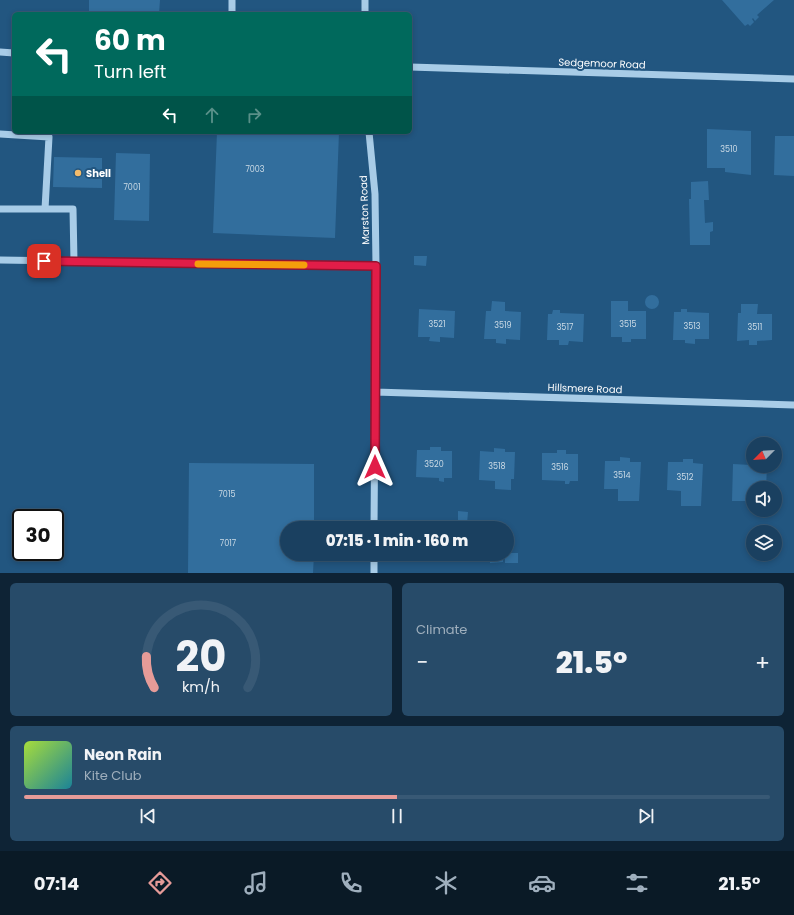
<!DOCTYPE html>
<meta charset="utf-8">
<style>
body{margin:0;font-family:Poppins,sans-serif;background:#274b69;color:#f1f3f6;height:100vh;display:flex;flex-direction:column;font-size:15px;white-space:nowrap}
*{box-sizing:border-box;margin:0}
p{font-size:13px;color:#9fafbd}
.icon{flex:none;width:22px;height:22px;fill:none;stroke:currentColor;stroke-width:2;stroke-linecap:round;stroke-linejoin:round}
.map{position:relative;height:573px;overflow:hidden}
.panel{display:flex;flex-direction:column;gap:10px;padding:10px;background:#0e2335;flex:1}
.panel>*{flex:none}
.hud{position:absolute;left:12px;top:12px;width:400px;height:122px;border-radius:6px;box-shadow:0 2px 6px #0003,0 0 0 1px #385975;background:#00695c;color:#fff;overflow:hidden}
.needle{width:26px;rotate:246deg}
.controls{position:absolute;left:746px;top:437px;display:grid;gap:8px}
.controls a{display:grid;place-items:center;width:36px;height:36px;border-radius:50%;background:#1a4060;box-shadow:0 2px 6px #0003,0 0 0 1px #385975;font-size:20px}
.speed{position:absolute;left:12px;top:509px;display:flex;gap:8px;font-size:20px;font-weight:700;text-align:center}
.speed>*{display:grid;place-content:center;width:52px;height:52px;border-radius:50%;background:#1a4060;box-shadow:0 2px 6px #0003,0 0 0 1px #385975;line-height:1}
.speed .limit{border:2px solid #111;border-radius:6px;background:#fff;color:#111}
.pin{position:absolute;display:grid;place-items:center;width:34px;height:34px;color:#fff;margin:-17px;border-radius:8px;box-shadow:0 2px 6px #0006}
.me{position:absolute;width:44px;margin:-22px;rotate:0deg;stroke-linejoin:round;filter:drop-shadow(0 0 3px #0008)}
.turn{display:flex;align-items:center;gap:14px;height:84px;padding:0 16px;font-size:18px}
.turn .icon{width:52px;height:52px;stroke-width:2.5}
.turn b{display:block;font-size:28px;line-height:34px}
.lanes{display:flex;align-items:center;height:38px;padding:0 16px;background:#0003;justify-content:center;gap:20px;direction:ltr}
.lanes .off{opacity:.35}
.big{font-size:30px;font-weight:800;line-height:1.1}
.panel .tile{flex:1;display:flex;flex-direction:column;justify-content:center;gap:6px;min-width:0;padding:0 14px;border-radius:6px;background:#274b69}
.panel .dial{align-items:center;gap:0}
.dial svg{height:104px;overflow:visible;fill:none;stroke:#385975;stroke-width:7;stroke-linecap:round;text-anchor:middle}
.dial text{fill:#f1f3f6;stroke:none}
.song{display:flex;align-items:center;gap:12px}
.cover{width:48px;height:48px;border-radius:6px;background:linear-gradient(135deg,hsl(80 70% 55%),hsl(190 70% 35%))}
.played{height:4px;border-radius:2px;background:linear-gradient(90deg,#e69b98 50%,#385975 50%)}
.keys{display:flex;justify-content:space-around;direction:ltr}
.heat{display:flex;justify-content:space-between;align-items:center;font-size:22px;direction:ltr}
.panel .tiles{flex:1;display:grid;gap:10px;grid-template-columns:1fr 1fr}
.tile:last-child{grid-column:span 2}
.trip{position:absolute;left:280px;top:521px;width:234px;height:40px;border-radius:20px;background:#1a4060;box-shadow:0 2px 6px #0003,0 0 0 1px #385975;font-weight:800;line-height:40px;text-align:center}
.dock{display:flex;height:64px;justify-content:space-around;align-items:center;background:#0a1a26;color:#9fafbd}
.dock .icon{width:28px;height:28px}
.dock .on{color:#e69b98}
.dock b{font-size:18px;color:#f1f3f6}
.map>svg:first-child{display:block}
</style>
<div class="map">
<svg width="794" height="573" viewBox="0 0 794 573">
<rect width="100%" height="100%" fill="#225680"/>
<path fill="#326e9d" d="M89 0H160L159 14H89Z
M722 0H774L757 15 759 17 755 21 753 18 752 19 754 22 750 26 748 24 745 26Z
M707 129 751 131V175L725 172V168H707Z
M217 132H339L335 238 213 233Z
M775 136H794V176L774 175Z
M116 153 150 154 149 221 114 220Z
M54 157 102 158V188L53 187Z
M708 181 709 200H704L705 223 713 222V231L710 232V245H690L689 199H691V182Z
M414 256H427L426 266 414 265Z
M645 302a7 7 0 1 1 14 0a7 7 0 1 1-14 0Z
M492 301 505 302V311L521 312 520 340 506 339V344L496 343V339H484L486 311H491Z
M611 301H628V311H646V339H631V342H622V337H611Z
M741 304H758L757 314H772V340L757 341V345H749V340L737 341 738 313H741Z
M419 309 455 311 454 338 440 337V342L429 341 430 337H418Z
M681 309H687V312L709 313V339H695V344L685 343V340H673L674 312H681Z
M553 310H560V313L584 314 583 342 569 341 568 345H559V340H547L548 314H552Z
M430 447H441V451H452V478H444V482L439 481V478L416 477 417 450H430Z
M494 448 505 449V452H515L514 479H511V490L495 489V481L479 480 480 451 494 452Z
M557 450H566V454H578V481H570L569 484H565V481L542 480V453H557Z
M620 457 630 458V462H641L639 501H618V489H604L605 461H620Z
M683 459H693V463L703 464 701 506H681V491L667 490 668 462H683Z
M189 463 314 464V528H287V554H314L313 573H188Z
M733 464 767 466 766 488H753V501H732Z
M458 511 468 512 467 524H458Z
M507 553H518V563H505V554Z
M490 554H503V562L490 563Z"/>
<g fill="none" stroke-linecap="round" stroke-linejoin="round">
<path stroke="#a8cce7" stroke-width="7" d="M365 0V14
M232 14V0
M0 52 14 53
M410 67 794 79
M369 132 375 194 376 266 374 528
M0 134 49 137 45 209
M0 209H73L74 262
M0 260 376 266
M375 392 794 405
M374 573V554"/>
</g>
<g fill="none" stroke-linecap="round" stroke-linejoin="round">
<g stroke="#92132f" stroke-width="10">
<path id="route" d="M44 261 376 266 375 467"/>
</g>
<use href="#route" stroke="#e11d48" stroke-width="7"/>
<path stroke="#f59e0b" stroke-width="7" d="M198 264 304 265"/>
</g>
<circle fill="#f2bb6b" stroke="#225680" stroke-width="1.5" cx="78" cy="173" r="4"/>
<g text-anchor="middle" stroke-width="4" stroke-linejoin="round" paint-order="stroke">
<g font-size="8" fill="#ccdbe6">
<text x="729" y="152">3510</text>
<text x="255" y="172">7003</text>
<text x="132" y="190">7001</text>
<text x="437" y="327">3521</text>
<text x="628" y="327">3515</text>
<text x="503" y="328">3519</text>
<text x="692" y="329">3513</text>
<text x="565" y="330">3517</text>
<text x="755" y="330">3511</text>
<text x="434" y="467">3520</text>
<text x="497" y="469">3518</text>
<text x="560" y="470">3516</text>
<text x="622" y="478">3514</text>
<text x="685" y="480">3512</text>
<text x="227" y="497">7015</text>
<text x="228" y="546">7017</text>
</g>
<g font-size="10" fill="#fff" stroke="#225680">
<text transform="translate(602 63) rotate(2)" y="4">Sedgemoor Road</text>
<text transform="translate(364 210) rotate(-92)" y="4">Marston Road</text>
<text transform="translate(585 388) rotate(2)" y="4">Hillsmere Road</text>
</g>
<g font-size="10" font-weight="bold" fill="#fff" stroke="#225680" text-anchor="start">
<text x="86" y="177">Shell</text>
</g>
</g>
</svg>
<div class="controls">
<a><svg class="needle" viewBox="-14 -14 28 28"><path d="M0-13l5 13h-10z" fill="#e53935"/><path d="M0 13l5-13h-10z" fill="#9fafbd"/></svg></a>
<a><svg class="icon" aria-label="sound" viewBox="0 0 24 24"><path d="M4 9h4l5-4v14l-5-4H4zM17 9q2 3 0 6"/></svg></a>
<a><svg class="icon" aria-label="layers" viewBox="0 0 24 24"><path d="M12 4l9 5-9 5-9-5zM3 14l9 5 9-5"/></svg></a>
</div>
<div class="speed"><div class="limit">30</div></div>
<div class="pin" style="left:44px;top:261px;background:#d93025"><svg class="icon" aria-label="arrive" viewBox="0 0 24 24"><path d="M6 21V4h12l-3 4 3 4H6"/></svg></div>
<svg class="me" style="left:375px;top:467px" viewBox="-20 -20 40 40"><path d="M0-17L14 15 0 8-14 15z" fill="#e11d48" stroke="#fff" stroke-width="4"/></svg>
<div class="trip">07:15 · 1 min · 160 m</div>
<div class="hud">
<div class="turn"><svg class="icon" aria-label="left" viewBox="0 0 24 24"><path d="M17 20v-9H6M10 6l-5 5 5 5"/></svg><div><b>60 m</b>Turn left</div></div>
<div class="lanes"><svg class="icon" aria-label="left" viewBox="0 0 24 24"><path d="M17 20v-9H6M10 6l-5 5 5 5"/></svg><svg class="icon off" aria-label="ahead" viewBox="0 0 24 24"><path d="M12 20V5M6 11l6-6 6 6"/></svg><svg class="icon off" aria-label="right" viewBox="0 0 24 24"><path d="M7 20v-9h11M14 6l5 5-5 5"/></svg></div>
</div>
</div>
<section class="panel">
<div class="tiles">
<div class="tile dial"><svg viewBox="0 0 100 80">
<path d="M14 69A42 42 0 1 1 86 69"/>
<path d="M14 69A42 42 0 0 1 8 45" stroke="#e69b98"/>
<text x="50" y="56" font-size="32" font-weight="700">20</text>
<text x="50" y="72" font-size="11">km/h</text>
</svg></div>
<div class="tile"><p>Climate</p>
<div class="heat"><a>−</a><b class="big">21.5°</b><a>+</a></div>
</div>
<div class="tile">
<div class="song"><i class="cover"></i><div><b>Neon Rain</b><p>Kite Club</p></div></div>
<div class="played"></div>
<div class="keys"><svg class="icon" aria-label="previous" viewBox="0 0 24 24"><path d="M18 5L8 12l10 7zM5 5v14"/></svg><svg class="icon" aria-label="pause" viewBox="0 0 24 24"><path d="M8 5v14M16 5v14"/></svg><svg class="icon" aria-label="next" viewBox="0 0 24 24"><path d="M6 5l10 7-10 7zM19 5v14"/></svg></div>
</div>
</div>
</section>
<nav class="dock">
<b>07:14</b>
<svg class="icon on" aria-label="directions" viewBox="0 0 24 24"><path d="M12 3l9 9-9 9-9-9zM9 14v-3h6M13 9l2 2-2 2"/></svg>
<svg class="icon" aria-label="music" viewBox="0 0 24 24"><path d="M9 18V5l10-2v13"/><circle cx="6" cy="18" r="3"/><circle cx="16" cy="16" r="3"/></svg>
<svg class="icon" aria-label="phone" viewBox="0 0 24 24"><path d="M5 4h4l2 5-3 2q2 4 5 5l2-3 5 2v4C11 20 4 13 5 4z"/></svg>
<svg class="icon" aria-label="climate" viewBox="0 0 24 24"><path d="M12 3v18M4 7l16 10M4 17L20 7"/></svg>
<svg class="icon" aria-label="car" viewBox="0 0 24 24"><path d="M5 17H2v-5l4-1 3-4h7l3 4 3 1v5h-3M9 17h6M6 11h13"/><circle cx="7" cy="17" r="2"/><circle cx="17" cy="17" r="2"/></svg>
<svg class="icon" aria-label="filters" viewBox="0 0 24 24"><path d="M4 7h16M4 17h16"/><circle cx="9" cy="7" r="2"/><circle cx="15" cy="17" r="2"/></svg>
<b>21.5°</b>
</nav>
